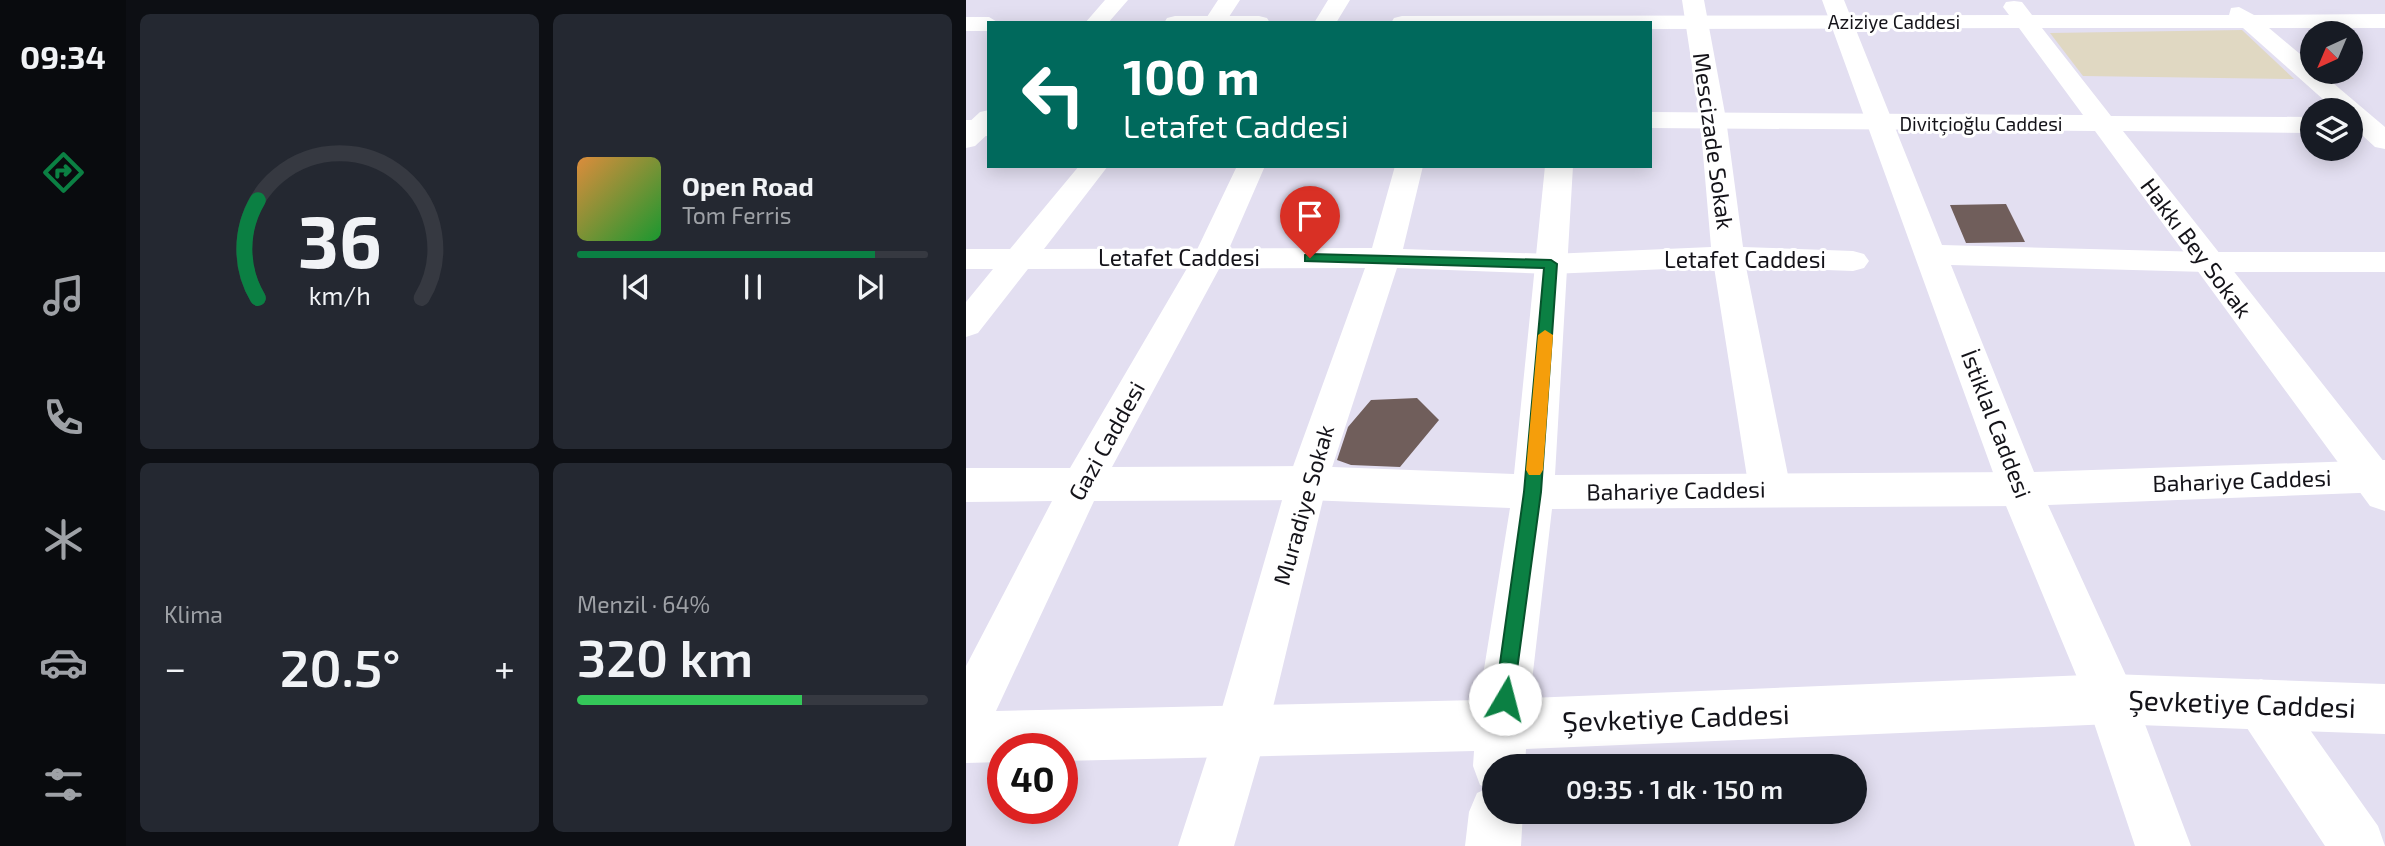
<!DOCTYPE html>
<html lang="tr">
<meta charset="utf-8">
<style>
body{margin:0;font-family:"Exo 2",sans-serif;background:#242831;color:#f1f3f6;height:100vh;display:flex;flex-direction:column;font-size:26px;white-space:nowrap}
*{box-sizing:border-box;margin:0}
p{font-size:23px;color:#9ea1a6}
.icon{flex:none;width:38px;height:38px;fill:none;stroke:currentColor;stroke-width:2;stroke-linecap:round;stroke-linejoin:round}
.map{position:relative;flex:1;overflow:hidden}
.side{display:flex;flex-direction:column;gap:14px;padding:14px;background:#0d0f14;width:840px}
.side>*{flex:none}
.hud{position:absolute;left:21px;top:21px;width:665px;height:147px;border-radius:0px;box-shadow:0 4px 18px #0003;background:#00695c;color:#fff;overflow:hidden}
.needle{width:46px;rotate:224deg}
.tools{position:absolute;left:1334px;top:21px;display:grid;gap:14px}
.tools a{display:grid;place-items:center;width:63px;height:63px;border-radius:50%;background:#171b24;box-shadow:0 4px 18px #0003;font-size:35px}
.speed{position:absolute;left:21px;top:733px;display:flex;gap:14px;font-size:35px;font-weight:700;text-align:center}
.speed>*{display:grid;place-content:center;width:91px;height:91px;border-radius:50%;background:#171b24;box-shadow:0 4px 18px #0003;line-height:1}
.speed .limit{border:10px solid #d22;background:#fff;color:#111}
.pin{position:absolute;display:grid;place-items:center;width:60px;height:60px;color:#fff;margin:-72px -30px;border-radius:50% 50% 50% 0;rotate:-45deg;box-shadow:0 0 7px #0007}
.pin .icon{rotate:45deg}
.me{position:absolute;width:77px;margin:-38px;rotate:8deg;stroke-linejoin:round;filter:drop-shadow(0 0 5px #0008)}
.turn{display:flex;align-items:center;gap:24px;height:147px;padding:0 21px;font-size:32px}
.turn .icon{width:91px;height:91px;stroke-width:2.5}
.turn b{display:block;font-size:49px;line-height:60px}
.big{font-size:52px;font-weight:600;line-height:1.1}
.side .widget{flex:1;display:flex;flex-direction:column;justify-content:center;gap:10px;min-width:0;padding:0 24px;border-radius:10px;background:#242831}
.side .dial{align-items:center;gap:0}
.dial svg{height:182px;overflow:visible;fill:none;stroke:#363941;stroke-width:7;stroke-linecap:round;text-anchor:middle}
.dial text{fill:#f1f3f6;stroke:none}
.song{display:flex;align-items:center;gap:21px}
.cover{width:84px;height:84px;border-radius:10px;background:linear-gradient(135deg,hsl(30 70% 55%),hsl(130 70% 35%))}
.played{height:7px;border-radius:4px;background:linear-gradient(90deg,#0b8043 85%,#363941 85%)}
.keys{display:flex;justify-content:space-around;direction:ltr}
.heat{display:flex;justify-content:space-between;align-items:center;font-size:38px;direction:ltr}
.charge{height:10px;border-radius:5px;background:linear-gradient(90deg,#34c759 64%,#363941 0)}
.side .tiles{flex:1;display:grid;gap:14px;grid-template-columns:repeat(2,1fr)}
.trip{position:absolute;left:516px;top:754px;width:385px;height:70px;border-radius:35px;background:#171b24;box-shadow:0 4px 18px #0003;font-weight:600;line-height:70px;text-align:center}
main{display:flex;flex:1;min-height:0}
.dock{display:flex;flex-direction:column;width:126px;justify-content:space-around;align-items:center;background:#090b0e;color:#9ea1a6}
.dock .icon{width:49px;height:49px}
.dock .selected{color:#0b8043}
.dock b{font-size:32px;color:#f1f3f6}
.map>svg:first-child{display:block}
</style>
<main>
<nav class="dock">
<b>09:34</b>
<svg class="icon selected" aria-label="directions" viewBox="0 0 24 24"><path d="M12 3l9 9-9 9-9-9zM9 14v-3h6M13 9l2 2-2 2"/></svg>
<svg class="icon" aria-label="music" viewBox="0 0 24 24"><path d="M9 18V5l10-2v13"/><circle cx="6" cy="18" r="3"/><circle cx="16" cy="16" r="3"/></svg>
<svg class="icon" aria-label="phone" viewBox="0 0 24 24"><path d="M5 4h4l2 5-3 2q2 4 5 5l2-3 5 2v4C11 20 4 13 5 4z"/></svg>
<svg class="icon" aria-label="climate" viewBox="0 0 24 24"><path d="M12 3v18M4 7l16 10M4 17L20 7"/></svg>
<svg class="icon" aria-label="car" viewBox="0 0 24 24"><path d="M5 17H2v-5l4-1 3-4h7l3 4 3 1v5h-3M9 17h6M6 11h13"/><circle cx="7" cy="17" r="2"/><circle cx="17" cy="17" r="2"/></svg>
<svg class="icon" aria-label="filters" viewBox="0 0 24 24"><path d="M4 7h16M4 17h16"/><circle cx="9" cy="7" r="2"/><circle cx="15" cy="17" r="2"/></svg>
</nav>
<section class="side">
<div class="tiles">
<div class="widget dial"><svg viewBox="0 0 100 80">
<path d="M14 69A42 42 0 1 1 86 69"/>
<path d="M14 69A42 42 0 0 1 14 26" stroke="#0b8043"/>
<text x="50" y="56" font-size="32" font-weight="700">36</text>
<text x="50" y="72" font-size="11">km/h</text>
</svg></div>
<div class="widget">
<div class="song"><i class="cover"></i><div><b>Open Road</b><p>Tom Ferris</p></div></div>
<div class="played"></div>
<div class="keys"><svg class="icon" aria-label="previous" viewBox="0 0 24 24"><path d="M18 5L8 12l10 7zM5 5v14"/></svg><svg class="icon" aria-label="pause" viewBox="0 0 24 24"><path d="M8 5v14M16 5v14"/></svg><svg class="icon" aria-label="next" viewBox="0 0 24 24"><path d="M6 5l10 7-10 7zM19 5v14"/></svg></div>
</div>
<div class="widget"><p>Klima</p>
<div class="heat"><a>−</a><b class="big">20.5°</b><a>+</a></div>
</div>
<div class="widget"><p>Menzil · 64%</p><b class="big">320 km</b><div class="charge"></div></div>
</div>
</section>
<div class="map">
<svg width="1419" height="846" viewBox="0 0 1419 846">
<rect width="100%" height="100%" fill="#e3dff1"/>
<path fill="#e0d8c2" d="M1276 30 1328 79 1117 76 1084 33Z"/>
<path fill="#705e5b" d="M1040 204 1059 242 1000 243 984 205Z
M451 398 473 420 434 467 385 465 371 460 382 427 405 400Z"/>
<g fill="none" stroke-linecap="round" stroke-linejoin="round">
<path fill="#fff" fill-rule="evenodd" d="M139 0H162L142 23H119Z
M252 0H274L259 23H237Z
M716 0H738L760 119 777 247 887 251 898 254 903 261 898 268 887 271 780 267 825 490 819 502 804 507 789 502 783 490 748 267 585 274 431 268 361 483 301 732 268 846H212L249 732 321 483 399 268 62 269 12 333 0 337V302L27 269H0V249H44L113 166H142L78 249 406 248 429 166H457L437 249 585 254 745 247 734 119Z
M856 0H878L976 245 1240 252H1419V272H1240L985 265 1068 472 1419 460V492L1082 505 1163 682 1225 846H1169L1120 699 1033 489Z
M23 110V133L9 146 0 148V125L14 112Z
M1295 679 1313 686 1412 826 1419 846H1359L1277 722 1270 704 1277 686Z"/>
<path fill="#fff" fill-rule="evenodd" d="M362 0H384L370 23H348Z
M1048 1 1056 2 1066 15H1263L1265 8 1273 7 1288 15 1419 14V28H1303L1346 64V72H1354L1419 127V149L1409 147 1384 124V110H1369L1277 28H1076L1145 116 1346 117V133L1157 131 1419 463V511L1404 506 1129 131 684 128V112L1117 115 1053 28 684 29V23H425L428 18 436 16 1043 15 1037 7 1040 2Z
M209 16H293L301 18 304 23H198L201 18Z
M0 17H23L33 23H23V31H0Z
M0 120H23V136H0Z
M271 166H299L259 258 146 467 341 466 548 474 579 166H607L589 475 1054 472 1069 477 1075 489 1069 501 1054 506 586 509 564 698 1145 674 1419 684V734L1145 724 560 749 559 766H528V812H557L555 846H499L503 812 511 793 522 788 514 785 507 766 508 751 96 761V749H37V762L0 763V666L86 501 0 502V468H104L227 258ZM341 500 544 508 513 700 30 711 128 501Z"/>
</g>
<path fill="#0b8043" stroke="#07532c" stroke-width="2" d="M344 254 585 260 591 264 575 492 546 707 539 710 532 707 529 699 558 492 578 268 339 261V255Z"/>
<path fill="#f59e0b" d="M579 330 587 335 577 470 574 475H563L560 470 572 335Z"/>
<g text-anchor="middle" stroke-width="6" stroke-linejoin="round" paint-order="stroke">
<g font-size="19" fill="#141319" stroke="#fff">
<text x="928" y="29">Aziziye Caddesi</text>
<text x="1015" y="131">Divitçioğlu Caddesi</text>
</g>
<g font-size="23" fill="#141319" stroke="#fff">
<text transform="translate(747 141) rotate(82)" y="8">Mescizade Sokak</text>
<text transform="translate(1230 248) rotate(53)" y="8">Hakkı Bey Sokak</text>
<text x="213" y="266">Letafet Caddesi</text>
<text x="779" y="268">Letafet Caddesi</text>
<text transform="translate(1030 424) rotate(69)" y="8">İstiklal Caddesi</text>
<text transform="translate(141 441) rotate(-61)" y="8">Gazi Caddesi</text>
<text transform="translate(1276 481) rotate(-2)" y="8">Bahariye Caddesi</text>
<text transform="translate(710 491) rotate(-1)" y="8">Bahariye Caddesi</text>
<text transform="translate(338 505) rotate(-74)" y="8">Muradiye Sokak</text>
</g>
<g font-size="28" fill="#141319" stroke="#fff">
<text transform="translate(1276 704) rotate(2)" y="10">Şevketiye Caddesi</text>
<text transform="translate(710 718) rotate(-2)" y="10">Şevketiye Caddesi</text>
</g>
</g>
</svg>
<div class="tools">
<a><svg class="needle" viewBox="-14 -14 28 28"><path d="M0-13l5 13h-10z" fill="#e53935"/><path d="M0 13l5-13h-10z" fill="#9ea1a6"/></svg></a>
<a><svg class="icon" aria-label="layers" viewBox="0 0 24 24"><path d="M12 4l9 5-9 5-9-5zM3 14l9 5 9-5"/></svg></a>
</div>
<div class="speed"><div class="limit">40</div></div>
<div class="pin" style="left:344px;top:258px;background:#d93025"><svg class="icon" aria-label="arrive" viewBox="0 0 24 24"><path d="M6 21V4h12l-3 4 3 4H6"/></svg></div>
<svg class="me" style="left:539px;top:699px" viewBox="-20 -20 40 40"><circle r="19" fill="#fff"/><path d="M0-13L10 11 0 6-10 11z" fill="#0b8043"/></svg>
<div class="trip">09:35 · 1 dk · 150 m</div>
<div class="hud">
<div class="turn"><svg class="icon" aria-label="left" viewBox="0 0 24 24"><path d="M17 20v-9H6M10 6l-5 5 5 5"/></svg><div><b>100 m</b>Letafet Caddesi</div></div>
</div>
</div>
</main>
